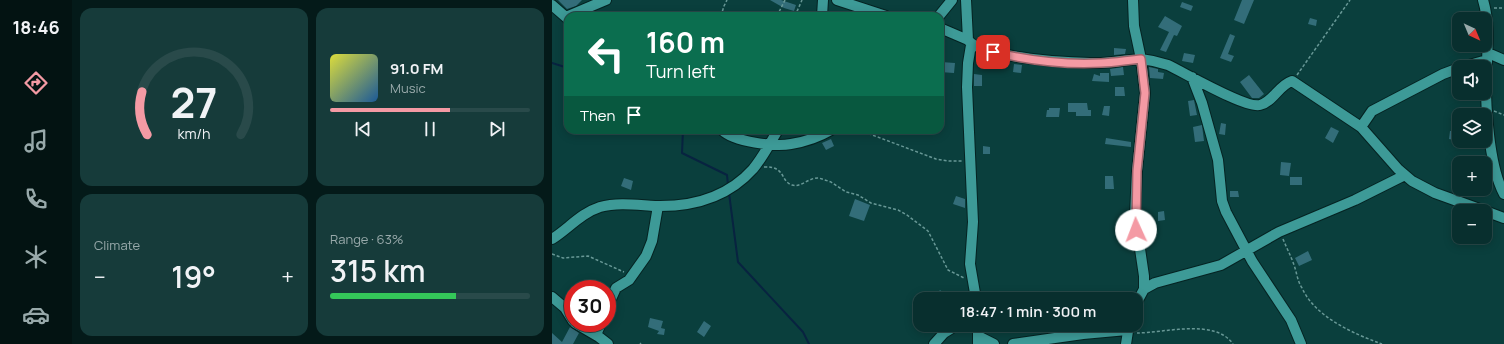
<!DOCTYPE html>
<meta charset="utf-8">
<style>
body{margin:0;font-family:Manrope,sans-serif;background:#163b3a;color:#f1f3f6;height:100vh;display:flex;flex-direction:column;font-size:15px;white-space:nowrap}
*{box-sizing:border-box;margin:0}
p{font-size:13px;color:#98a9aa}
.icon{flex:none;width:22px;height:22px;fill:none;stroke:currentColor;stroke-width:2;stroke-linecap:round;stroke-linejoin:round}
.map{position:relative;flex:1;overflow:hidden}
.sheet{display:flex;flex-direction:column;gap:8px;padding:8px;background:#041a19;width:480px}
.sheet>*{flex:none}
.banner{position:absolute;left:12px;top:12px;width:380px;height:122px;border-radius:12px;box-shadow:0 2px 10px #0003,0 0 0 1px #294a4a;background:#0b6e4f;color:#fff;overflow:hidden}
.needle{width:26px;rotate:136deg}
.buttons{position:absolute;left:900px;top:12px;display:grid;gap:8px}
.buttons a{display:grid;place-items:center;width:40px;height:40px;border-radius:8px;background:#082f2e;box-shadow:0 2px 10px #0003,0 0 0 1px #294a4a;font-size:20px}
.speed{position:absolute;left:12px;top:280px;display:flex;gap:8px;font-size:20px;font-weight:700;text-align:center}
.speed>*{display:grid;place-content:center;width:52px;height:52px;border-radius:50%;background:#082f2e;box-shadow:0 2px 10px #0003,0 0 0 1px #294a4a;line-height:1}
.speed .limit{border:6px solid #d22;background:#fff;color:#111}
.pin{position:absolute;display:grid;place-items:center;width:34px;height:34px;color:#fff;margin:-17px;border-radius:8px;box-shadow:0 2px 6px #0006}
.me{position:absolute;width:44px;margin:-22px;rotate:358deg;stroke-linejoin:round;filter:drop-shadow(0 0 3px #0008)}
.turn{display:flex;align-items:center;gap:14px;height:84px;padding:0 16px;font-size:18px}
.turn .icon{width:52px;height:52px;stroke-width:2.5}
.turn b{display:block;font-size:28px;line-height:34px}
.then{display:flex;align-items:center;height:38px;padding:0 16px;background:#0003;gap:8px;font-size:15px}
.big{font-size:30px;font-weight:600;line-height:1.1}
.sheet .tile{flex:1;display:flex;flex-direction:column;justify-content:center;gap:6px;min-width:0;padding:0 14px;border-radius:12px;background:#163b3a}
.sheet .dial{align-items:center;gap:0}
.dial svg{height:104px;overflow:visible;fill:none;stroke:#294a4a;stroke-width:7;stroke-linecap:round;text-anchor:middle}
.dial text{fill:#f1f3f6;stroke:none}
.song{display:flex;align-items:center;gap:12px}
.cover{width:48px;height:48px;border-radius:6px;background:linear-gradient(135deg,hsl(60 70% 55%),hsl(210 70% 35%))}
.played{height:4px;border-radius:2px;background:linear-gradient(90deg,#f49aa4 60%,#294a4a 60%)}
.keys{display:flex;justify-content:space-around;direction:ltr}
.heat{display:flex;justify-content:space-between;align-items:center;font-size:22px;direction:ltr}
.charge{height:6px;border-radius:3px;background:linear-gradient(90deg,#34c759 63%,#294a4a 0)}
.sheet .tiles{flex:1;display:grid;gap:8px;grid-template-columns:repeat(2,1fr)}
.trip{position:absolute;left:361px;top:292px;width:230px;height:40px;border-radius:12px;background:#082f2e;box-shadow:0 2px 10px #0003,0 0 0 1px #294a4a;font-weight:600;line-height:40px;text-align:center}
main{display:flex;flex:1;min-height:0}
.tabs{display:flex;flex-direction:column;width:72px;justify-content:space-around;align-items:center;background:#031312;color:#98a9aa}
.tabs .icon{width:28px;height:28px}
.tabs .active{color:#f49aa4}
.tabs b{font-size:18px;color:#f1f3f6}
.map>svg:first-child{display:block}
</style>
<main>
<nav class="tabs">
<b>18:46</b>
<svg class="icon active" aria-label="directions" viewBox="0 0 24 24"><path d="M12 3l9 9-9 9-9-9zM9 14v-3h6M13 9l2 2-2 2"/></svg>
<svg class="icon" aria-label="music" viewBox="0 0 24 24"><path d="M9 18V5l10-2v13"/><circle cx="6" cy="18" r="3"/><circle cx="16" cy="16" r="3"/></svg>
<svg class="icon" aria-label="phone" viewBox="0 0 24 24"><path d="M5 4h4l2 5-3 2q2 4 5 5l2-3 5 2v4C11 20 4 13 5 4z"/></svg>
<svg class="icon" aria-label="climate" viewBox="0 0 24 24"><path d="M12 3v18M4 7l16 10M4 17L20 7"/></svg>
<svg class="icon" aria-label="car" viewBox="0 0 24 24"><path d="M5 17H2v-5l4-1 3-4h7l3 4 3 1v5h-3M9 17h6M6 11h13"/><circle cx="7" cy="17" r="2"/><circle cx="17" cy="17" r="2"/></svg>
</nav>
<section class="sheet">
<div class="tiles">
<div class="tile dial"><svg viewBox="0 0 100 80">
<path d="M14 69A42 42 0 1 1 86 69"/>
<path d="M14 69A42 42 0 0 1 10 36" stroke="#f49aa4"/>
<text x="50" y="56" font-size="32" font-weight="700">27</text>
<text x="50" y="72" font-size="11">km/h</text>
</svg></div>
<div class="tile">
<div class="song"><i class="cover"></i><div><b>91.0 FM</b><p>Music</p></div></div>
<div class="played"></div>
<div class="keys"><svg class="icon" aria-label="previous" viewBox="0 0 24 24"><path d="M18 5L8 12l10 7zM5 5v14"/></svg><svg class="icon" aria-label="pause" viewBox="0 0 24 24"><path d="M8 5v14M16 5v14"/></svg><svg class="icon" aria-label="next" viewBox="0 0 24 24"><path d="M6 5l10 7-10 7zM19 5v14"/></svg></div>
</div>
<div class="tile"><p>Climate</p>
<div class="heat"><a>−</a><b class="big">19°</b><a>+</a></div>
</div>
<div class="tile"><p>Range · 63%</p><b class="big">315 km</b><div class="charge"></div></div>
</div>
</section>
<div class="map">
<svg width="952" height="344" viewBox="0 0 952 344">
<rect width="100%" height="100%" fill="#0a3f3d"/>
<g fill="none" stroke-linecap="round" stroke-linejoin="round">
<path stroke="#082340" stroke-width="2" d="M0 63 16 68
M131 130 130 153 175 175 176 185
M177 193 186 262 251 332 257 344"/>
</g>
<path fill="#336d79" d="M6 0H30L24 6 15 9Z
M218 0H229L244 5 242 11 232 8Z
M690 0H702L692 24 682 20Z
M630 2 641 6 639 11 628 7Z
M613 16 630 26 625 36 622 35 614 52 608 50 617 32 606 27Z
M758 18 765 20 764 26 756 24Z
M678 34 683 36 676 54 682 56 679 62 668 58Z
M562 48 574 49 573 54 562 55Z
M632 53 643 55 641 63 630 61Z
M389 62 403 63 402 73 388 72Z
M462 64 470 65 469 73 461 72Z
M571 67 572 75 559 76 558 69Z
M597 67 606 69V72L612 73 611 79 598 78Z
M548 73H557V82L540 81 542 74 548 76Z
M422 74 430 75V86H422Z
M697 75 712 94 707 98H700L688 82Z
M563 87H572L573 96H563Z
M642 100 645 115 638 116 636 101Z
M516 103H535L536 110H539V116H524V112H516Z
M552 106H558L557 116 550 115Z
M497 108H508L507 117H494L495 110H497Z
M669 123 674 124 673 135 667 134Z
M650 125 652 141 643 142 641 127Z
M903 125H907V143H901L902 140 897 139 898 131H902Z
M779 127 787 131 781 143 773 138Z
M554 138 579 142V147L553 144Z
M279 139 282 146 274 150 270 143Z
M431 146 438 147V154H431Z
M729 162 739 163 737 176 728 175Z
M553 176H561L562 189H553Z
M738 177H750V185H738Z
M72 178 81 181 79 190 69 186Z
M678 191H686L687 197H678Z
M404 196 413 199V208L401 204Z
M303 199 318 205 312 221 297 216Z
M612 211 613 220 606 221V212Z
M756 251 760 260 747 266 743 258Z
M388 290 399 299H391L385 294Z
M98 318 111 321 109 328 113 329 112 335 105 334 107 331 96 327Z
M152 321 159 326 152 337 145 332Z
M18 327 27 333 21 344H0V333L10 342Z"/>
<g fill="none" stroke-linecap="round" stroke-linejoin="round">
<g stroke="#052322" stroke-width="12">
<path id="minor" d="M285 0 334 16
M414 0 416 40C429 58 525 64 549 63 562 62 576 60 589 59L593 93 585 171 583 215 592 276V289L584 304
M581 0 582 26 589 59C598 60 607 62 616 65 633 73 694 109 708 105 721 102 727 85 740 81L809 127 846 169 860 181 883 193 933 211
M931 0C937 20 936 40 935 61 932 94 936 165 952 194
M0 5 16 19
M16 16 54 0
M270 16 271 0
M387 16 400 0
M388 28 416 40
M419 45 416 63 415 87 421 222 418 264 424 299
M936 53 952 60
M910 67 935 60
M640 77 650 103 666 160 670 201 674 212 700 261 739 320 749 344
M809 127 820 111 891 74 907 68
M170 130C182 142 223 147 239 144 252 142 267 137 279 130
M933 211 952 218
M0 239C16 229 29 213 48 207 66 202 85 205 103 206 140 207 176 197 201 169 211 157 218 143 226 130
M592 289 603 283 669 265 727 232 803 200 853 175
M0 297 13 308 21 321
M55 308 64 288 77 280 94 256 100 241 106 206
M23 323 47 337 56 344
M44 335 49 323
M426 336 442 344
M382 344 392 333 405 325
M426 344V325
M461 344 531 334 575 330
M574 344 577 325"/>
</g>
<path stroke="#689896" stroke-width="1.5" stroke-dasharray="3 2" stroke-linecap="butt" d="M942 8H952
M170 11 176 16
M169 16 172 6 175 0
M225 16 233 0
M243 16 250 0
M745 75 798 0
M942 111 952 115
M307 130 384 159 396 161H411
M212 167C234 166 228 181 240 185 249 188 257 177 267 178L279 182 294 192 306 195 319 203 346 210 355 215 376 231 396 270 412 278
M731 239C735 249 740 258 743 268 745 275 746 282 750 288 763 317 802 334 830 344
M0 254 11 258 36 256 72 272
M585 333C612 333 663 318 681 344
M88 344 89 343"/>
<use href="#minor" stroke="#3d9a97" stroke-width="10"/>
</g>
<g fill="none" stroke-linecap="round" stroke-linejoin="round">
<g stroke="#9f646b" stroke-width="10">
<path id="route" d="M441 52C475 60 513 65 549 63 562 63 576 60 589 59L593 93 585 171 584 230"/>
</g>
<use href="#route" stroke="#f49aa4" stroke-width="7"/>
</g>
</svg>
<div class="buttons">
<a><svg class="needle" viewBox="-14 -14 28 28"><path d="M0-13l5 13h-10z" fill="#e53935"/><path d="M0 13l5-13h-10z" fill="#98a9aa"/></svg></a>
<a><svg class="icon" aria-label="sound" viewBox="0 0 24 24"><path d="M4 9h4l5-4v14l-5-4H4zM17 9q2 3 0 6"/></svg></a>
<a><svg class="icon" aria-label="layers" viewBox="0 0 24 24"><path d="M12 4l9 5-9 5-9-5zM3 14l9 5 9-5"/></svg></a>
<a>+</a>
<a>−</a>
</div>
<div class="speed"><div class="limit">30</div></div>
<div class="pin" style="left:441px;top:52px;background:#d93025"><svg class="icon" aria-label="arrive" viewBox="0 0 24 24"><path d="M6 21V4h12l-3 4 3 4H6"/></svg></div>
<svg class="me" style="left:584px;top:230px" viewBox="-20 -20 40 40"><circle r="19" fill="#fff"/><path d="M0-13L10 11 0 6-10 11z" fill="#f49aa4"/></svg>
<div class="trip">18:47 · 1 min · 300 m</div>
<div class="banner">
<div class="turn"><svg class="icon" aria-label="left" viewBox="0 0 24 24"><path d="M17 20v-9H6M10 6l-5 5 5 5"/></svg><div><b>160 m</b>Turn left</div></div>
<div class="then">Then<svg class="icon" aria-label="arrive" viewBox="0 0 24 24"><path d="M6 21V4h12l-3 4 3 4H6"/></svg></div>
</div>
</div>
</main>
